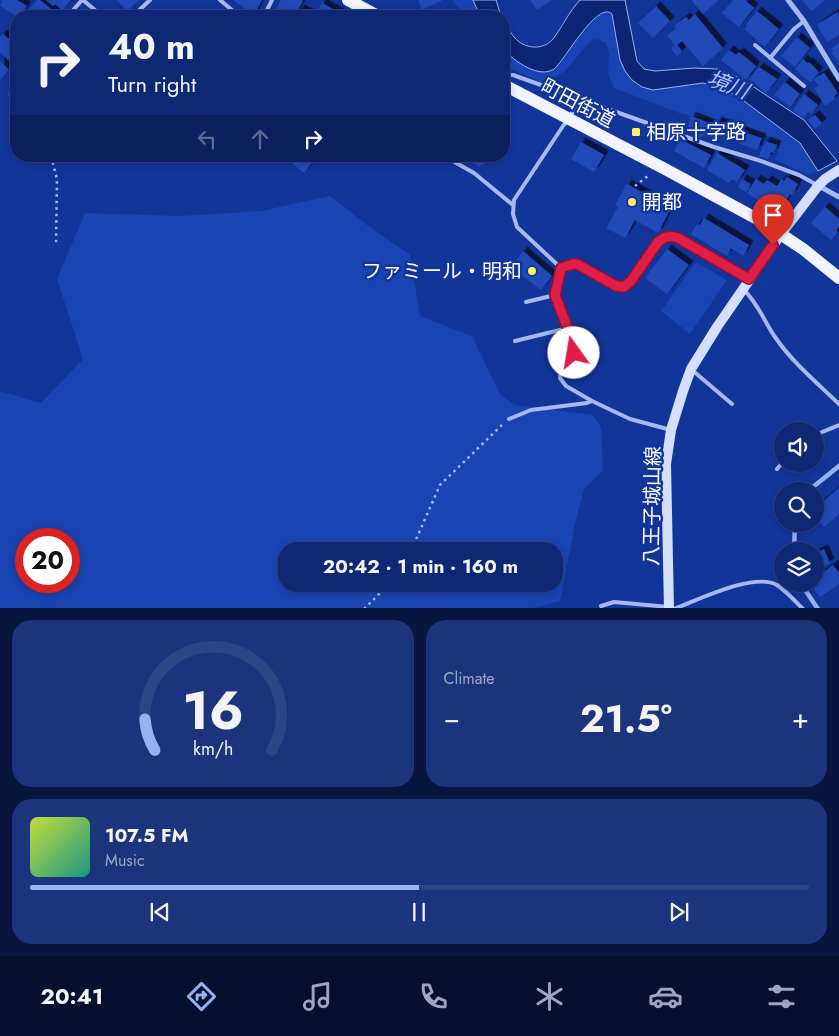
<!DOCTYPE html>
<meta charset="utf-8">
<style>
body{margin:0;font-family:Jost,"Noto Sans JP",sans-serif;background:#1c347b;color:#f1f3f6;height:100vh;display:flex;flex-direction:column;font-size:19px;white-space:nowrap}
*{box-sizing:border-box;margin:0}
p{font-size:16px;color:#9ba6c4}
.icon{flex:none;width:28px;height:28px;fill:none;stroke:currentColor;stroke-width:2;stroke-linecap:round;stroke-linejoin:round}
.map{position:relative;height:608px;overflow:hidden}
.panel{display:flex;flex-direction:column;gap:12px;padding:12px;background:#08163f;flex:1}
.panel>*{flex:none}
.hud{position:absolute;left:10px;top:10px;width:500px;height:152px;border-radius:20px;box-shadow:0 2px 8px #0003,0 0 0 1px #2e4485;background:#0e2873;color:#f1f3f6;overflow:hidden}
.buttons{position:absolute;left:774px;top:422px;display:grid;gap:10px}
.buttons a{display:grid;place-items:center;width:50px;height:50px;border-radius:50%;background:#0e2873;box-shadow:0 2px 8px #0003,0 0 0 1px #2e4485;font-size:25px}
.speed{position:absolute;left:15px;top:528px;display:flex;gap:10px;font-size:25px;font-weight:700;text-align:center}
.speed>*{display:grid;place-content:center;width:65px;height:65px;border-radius:50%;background:#0e2873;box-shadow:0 2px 8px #0003,0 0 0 1px #2e4485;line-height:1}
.speed .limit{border:8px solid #d22;background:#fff;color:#111}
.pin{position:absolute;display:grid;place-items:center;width:42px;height:42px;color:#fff;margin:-51px -21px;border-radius:50% 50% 50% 0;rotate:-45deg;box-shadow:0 0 5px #0007}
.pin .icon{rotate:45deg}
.me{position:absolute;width:55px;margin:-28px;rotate:347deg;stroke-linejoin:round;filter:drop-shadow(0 0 4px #0008)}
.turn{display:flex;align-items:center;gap:18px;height:105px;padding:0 15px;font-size:22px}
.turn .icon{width:65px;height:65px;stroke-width:2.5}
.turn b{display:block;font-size:35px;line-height:42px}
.lanes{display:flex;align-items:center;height:48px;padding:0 15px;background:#0003;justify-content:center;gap:25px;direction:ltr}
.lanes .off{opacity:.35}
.big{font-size:38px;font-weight:700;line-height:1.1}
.panel .tile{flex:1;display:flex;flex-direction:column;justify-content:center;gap:8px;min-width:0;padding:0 18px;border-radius:20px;background:#1c347b}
.panel .dial{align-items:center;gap:0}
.dial svg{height:130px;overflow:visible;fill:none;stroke:#2e4485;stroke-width:7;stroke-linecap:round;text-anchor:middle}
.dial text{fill:#f1f3f6;stroke:none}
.song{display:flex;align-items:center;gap:15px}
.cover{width:60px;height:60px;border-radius:8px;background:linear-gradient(135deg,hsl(70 70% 55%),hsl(170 70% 35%))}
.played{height:5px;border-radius:2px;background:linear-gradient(90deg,#95b2f1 50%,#2e4485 50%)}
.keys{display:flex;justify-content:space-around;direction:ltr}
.heat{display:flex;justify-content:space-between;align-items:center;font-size:28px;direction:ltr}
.panel .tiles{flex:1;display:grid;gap:12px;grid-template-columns:1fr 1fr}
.tile:last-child{grid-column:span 2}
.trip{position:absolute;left:278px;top:542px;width:285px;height:50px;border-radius:20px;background:#0e2873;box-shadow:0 2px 8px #0003,0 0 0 1px #2e4485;font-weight:700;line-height:50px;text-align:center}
.dock{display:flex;height:80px;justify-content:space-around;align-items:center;background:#06102e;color:#9ba6c4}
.dock .icon{width:35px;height:35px}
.dock .on{color:#95b2f1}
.dock b{font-size:22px;color:#f1f3f6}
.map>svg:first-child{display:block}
</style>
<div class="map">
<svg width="839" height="609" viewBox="0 0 839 609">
<defs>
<filter id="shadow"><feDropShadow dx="4.5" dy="-4.5" stdDeviation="0" flood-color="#0009"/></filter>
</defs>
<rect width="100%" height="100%" fill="#123599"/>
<path fill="#1a44b3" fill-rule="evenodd" d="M453 0H473L480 16H463Z
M598 6H605L611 11 620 60 680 86 703 83 725 89 744 101 800 143 818 171 808 174 775 160 780 143 733 119H710L682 114 614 88 608 74 609 53 606 43 597 39 590 41 565 71 544 83 504 66V50C511 57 520 62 529 67 569 89 570 18 598 6Z
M330 196 367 225 410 255 420 316 472 336 500 394 514 405 593 415 601 427 603 470 584 489 576 520 560 601 534 608H0V391L41 403 83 359 57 279 85 213 181 216 261 211ZM26 539H69V581H26ZM286 551H554V584H286Z
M696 262 727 280 690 334 661 311Z"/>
<path fill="#0b2675" stroke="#96b2f7" d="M473 0H496L501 16H480Z
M580 0H625L637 61 644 69 655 71 694 68 717 69 740 78 804 120 837 161 818 171 800 143 744 101 725 89 703 83 653 90 642 87 632 80 625 71 620 60 612 14C597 0 563 63 554 69 539 79 514 61 504 50V21C507 26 510 32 514 37 524 49 543 51 553 39 563 26 568 13 580 0Z"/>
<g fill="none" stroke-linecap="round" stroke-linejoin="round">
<path stroke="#96b2f7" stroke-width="4.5" d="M808 491 839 466
M794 551 795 524
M801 584 818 609"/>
</g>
<path fill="#2049b8" filter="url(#shadow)" d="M2 0H17L27 6 20 16H16L0 6Z
M37 0H40L57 14 55 16H33L35 14 29 9Z
M46 0H71L62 10 55 4 53 6Z
M117 0H139L127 11Z
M233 0H262L254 15Z
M281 0H302L303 1 294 16H273Z
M418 0H443L422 10Z
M530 0H552L537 10Z
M693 0H719L703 14 692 1Z
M733 0H748L746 1 754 8 739 27 722 13Z
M802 0H825L812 11Z
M322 3 345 16H314Z
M656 6 670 21 653 38 638 23Z
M300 9 314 16H296Z
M757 11 779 29 765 47 744 29 747 26 746 25Z
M837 12 839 15V35L827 42 817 25Z
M695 14 723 48 703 66 682 41 677 45 682 51 677 56 671 49 675 45 667 36 676 28 674 26 686 17 689 20Z
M3 34 16 45V57L11 62 0 53V37Z
M797 37 810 48 795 67 781 56Z
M839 42V62L831 53 833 51 831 49Z
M729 50 736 55 739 52 756 66 746 80 721 60Z
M803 59 807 63 809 62 819 72 811 82 800 75 801 74 795 69Z
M0 61 9 70 0 80Z
M759 67 777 79 766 93 749 79Z
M824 73 838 93 834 96 835 99 825 106 814 88 818 86 814 79Z
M785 82 800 94 790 107 774 95Z
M16 84V98L11 95 9 97 7 95Z
M804 94 818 105 811 114 808 112 804 118 793 110Z
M815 115 822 123 815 129 808 120Z
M691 116 712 124 708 137 703 135 702 137 689 133 690 131 687 130Z
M717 121 725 124 721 134 713 131Z
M734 130 737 131 738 130 762 138 757 150 733 141 735 139 732 138Z
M680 139 711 155 704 168 674 151Z
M765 141 777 145 774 153 771 152 768 159 759 156Z
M581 142 604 155 594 172 571 159Z
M717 153 745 170 737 182 732 179 729 183 707 170Z
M283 156H317L304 173Z
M466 156H488L484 165 482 164 480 167 469 161 470 159Z
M787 177 798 184 792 195 790 194 783 206 781 205 778 210 765 200 762 203 747 193 756 179 764 184 767 180 777 186 782 179 784 181Z
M742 179 751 184 746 192 738 187Z
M627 184 671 208 658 233 635 220 625 238 606 228 618 207 615 205Z
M825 207 839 219V227L836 230 838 232 831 240 811 223Z
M704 218 749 245 743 256 731 248 727 256 691 234 697 224 700 225Z
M667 249 689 265 667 294 645 278Z
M523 251 552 276 541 290 511 267Z
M839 488V514L824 527 815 517V508Z
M824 549 830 563 816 570 815 553Z
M833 565 839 573V584L820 597 810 584H815V578Z"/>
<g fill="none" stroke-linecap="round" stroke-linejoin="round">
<path stroke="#a5baf4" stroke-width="2.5" stroke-dasharray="2.5 4" stroke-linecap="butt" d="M51 156 57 179 56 246
M635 186 648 176
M411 551 440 485 502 425
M364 609 389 584"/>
<path stroke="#a5baf4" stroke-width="4" d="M83 0 102 16
M220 0 239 16
M68 16 82 0
M133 16 150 0
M264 16 272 0
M755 45 804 86
M770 58 794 29 804 21
M504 75H513L714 147 758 160 799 175 817 185
M12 77 16 72
M444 156 474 173 513 205
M561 268 517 227 513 214 514 200 563 126 569 119 579 99
M743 289C758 303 764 321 775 337 792 362 817 383 839 404
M526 302 555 295
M515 341 568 328
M692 370 732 404
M592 401 566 386 560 378 561 369 575 350 555 295 561 268 573 264H577L616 286 624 287 631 281 658 242C665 236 669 235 678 238L749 279
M509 419 531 410 587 403 592 401 630 419 671 430
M815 435 839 425
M777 469 782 463
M601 606 614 602 669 607
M674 609C698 600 754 572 777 585 786 591 795 601 803 609"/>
<path stroke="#a5baf4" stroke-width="5" d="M788 0 804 21 839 79
M819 186 839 197"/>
<path stroke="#d4dffd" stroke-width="10" d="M669 609 666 464 671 430 683 391 691 369 717 327 781 234 818 186 825 179 839 170"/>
<path stroke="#f1f4ff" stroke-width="12" d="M348 0 378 16
M504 85 665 169 761 221 803 249 839 278"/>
</g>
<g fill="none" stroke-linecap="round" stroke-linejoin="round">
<g stroke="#92132f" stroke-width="12">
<path id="route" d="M574 353V345L555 295 561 268 573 264H577L616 286 624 287 631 281 658 242C665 236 670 235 678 238L749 279 773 245"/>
</g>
<use href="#route" stroke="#e11d48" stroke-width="9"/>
</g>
<g fill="#ffee67" stroke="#123599" stroke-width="2">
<rect x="631" y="127" width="10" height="10" rx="2.5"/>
<circle cx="632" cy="202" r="5"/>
<circle cx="532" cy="271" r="5"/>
</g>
<g text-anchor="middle" stroke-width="5" stroke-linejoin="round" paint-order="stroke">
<g font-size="20" fill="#fff" stroke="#123599">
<text transform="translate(578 103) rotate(28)" y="7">町田街道</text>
<text transform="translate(652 506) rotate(-89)" y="7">八王子城山線</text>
</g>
<g font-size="20" fill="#fff" stroke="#123599" text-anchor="start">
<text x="646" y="139">相原十字路</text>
<text x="642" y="209">開都</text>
<text x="522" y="278" text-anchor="end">ファミール・明和</text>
</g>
<g font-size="21" font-style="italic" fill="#b1c5fa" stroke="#123599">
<text transform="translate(728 85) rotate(21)" y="7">境川</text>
</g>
</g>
</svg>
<div class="buttons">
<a><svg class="icon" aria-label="sound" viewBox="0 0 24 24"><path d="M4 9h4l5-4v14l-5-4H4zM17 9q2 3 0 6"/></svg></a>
<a><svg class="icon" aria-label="search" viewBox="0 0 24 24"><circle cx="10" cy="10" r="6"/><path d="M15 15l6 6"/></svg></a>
<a><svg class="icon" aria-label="layers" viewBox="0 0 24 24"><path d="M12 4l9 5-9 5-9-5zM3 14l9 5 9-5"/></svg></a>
</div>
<div class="speed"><div class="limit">20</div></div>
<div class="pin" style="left:773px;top:245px;background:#d93025"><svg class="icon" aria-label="arrive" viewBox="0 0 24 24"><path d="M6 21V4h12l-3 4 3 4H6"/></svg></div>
<svg class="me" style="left:574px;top:353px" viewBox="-20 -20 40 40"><circle r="19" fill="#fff"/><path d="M0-13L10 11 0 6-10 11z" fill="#e11d48"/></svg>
<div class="trip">20:42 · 1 min · 160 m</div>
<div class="hud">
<div class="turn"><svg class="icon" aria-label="right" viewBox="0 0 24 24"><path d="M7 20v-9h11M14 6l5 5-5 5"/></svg><div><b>40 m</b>Turn right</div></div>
<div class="lanes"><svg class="icon off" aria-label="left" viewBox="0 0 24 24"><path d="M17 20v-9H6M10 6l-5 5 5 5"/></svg><svg class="icon off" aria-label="ahead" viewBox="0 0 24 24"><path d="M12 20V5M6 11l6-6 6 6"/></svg><svg class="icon" aria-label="right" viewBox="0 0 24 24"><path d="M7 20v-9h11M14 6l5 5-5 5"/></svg></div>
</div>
</div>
<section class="panel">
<div class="tiles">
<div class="tile dial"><svg viewBox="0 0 100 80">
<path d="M14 69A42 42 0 1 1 86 69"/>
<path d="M14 69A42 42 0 0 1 8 50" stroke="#95b2f1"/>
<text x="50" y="56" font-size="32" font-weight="700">16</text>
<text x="50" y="72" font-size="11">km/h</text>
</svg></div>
<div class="tile"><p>Climate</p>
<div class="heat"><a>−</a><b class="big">21.5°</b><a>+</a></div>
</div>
<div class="tile">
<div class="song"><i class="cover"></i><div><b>107.5 FM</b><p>Music</p></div></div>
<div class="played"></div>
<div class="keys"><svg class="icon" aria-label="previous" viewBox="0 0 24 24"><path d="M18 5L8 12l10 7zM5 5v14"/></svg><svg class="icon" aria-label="pause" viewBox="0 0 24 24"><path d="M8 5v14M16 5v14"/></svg><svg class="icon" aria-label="next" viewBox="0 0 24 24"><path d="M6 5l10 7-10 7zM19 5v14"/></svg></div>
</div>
</div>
</section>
<nav class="dock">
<b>20:41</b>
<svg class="icon on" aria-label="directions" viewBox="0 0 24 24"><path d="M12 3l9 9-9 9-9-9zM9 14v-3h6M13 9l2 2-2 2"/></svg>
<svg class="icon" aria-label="music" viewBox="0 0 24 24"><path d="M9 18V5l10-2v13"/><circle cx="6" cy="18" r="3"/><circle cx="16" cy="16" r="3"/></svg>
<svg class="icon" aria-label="phone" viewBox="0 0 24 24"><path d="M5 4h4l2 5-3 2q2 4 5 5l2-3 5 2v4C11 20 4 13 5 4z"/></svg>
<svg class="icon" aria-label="climate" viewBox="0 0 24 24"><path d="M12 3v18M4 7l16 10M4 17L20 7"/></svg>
<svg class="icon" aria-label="car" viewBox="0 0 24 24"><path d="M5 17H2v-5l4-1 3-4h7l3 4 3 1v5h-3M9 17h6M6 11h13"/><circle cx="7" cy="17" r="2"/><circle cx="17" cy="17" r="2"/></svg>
<svg class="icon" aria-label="filters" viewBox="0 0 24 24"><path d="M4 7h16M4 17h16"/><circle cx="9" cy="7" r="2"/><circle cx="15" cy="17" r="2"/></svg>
</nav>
